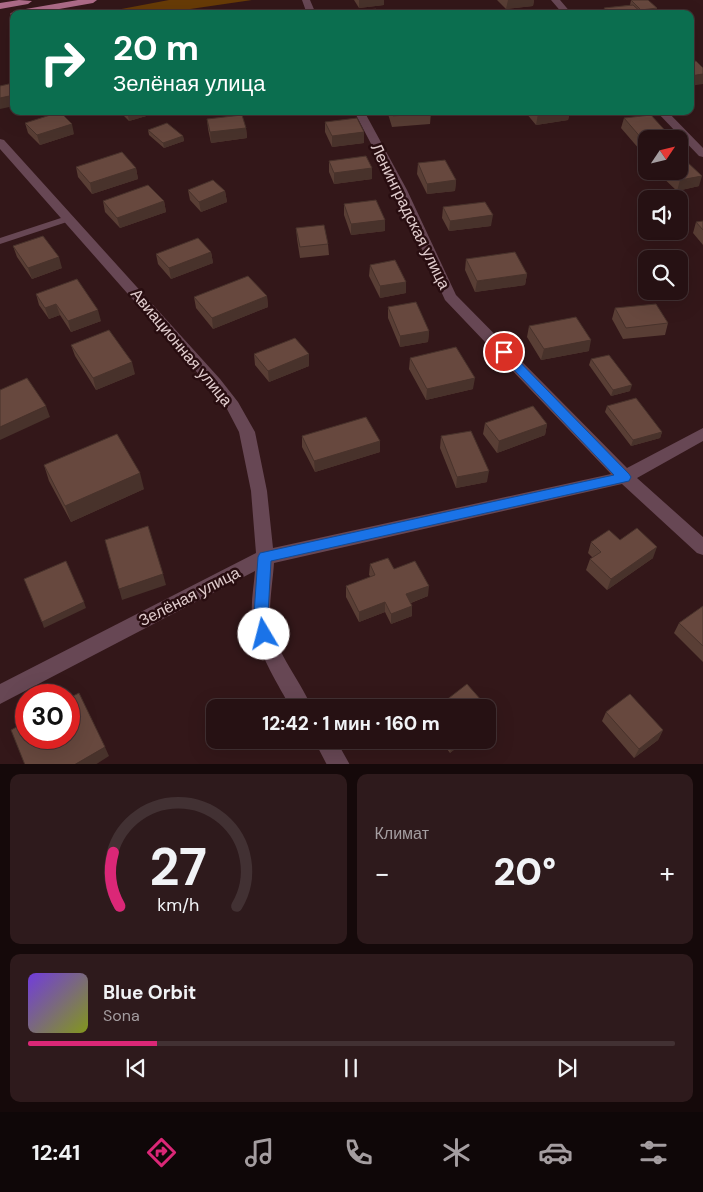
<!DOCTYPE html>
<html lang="ru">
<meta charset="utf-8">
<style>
body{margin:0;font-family:"DM Sans",sans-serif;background:#2e1a1c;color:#f1f3f6;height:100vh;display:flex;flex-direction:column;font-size:19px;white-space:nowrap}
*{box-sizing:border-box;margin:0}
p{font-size:16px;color:#a49da0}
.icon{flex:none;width:28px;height:28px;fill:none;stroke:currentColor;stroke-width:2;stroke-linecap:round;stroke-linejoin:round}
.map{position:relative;height:764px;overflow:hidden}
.side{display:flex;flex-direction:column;gap:10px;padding:10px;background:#15090a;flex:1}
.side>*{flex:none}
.guide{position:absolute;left:10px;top:10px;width:684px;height:105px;border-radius:10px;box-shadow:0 5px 20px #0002,0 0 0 1px #423133;background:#0b6e4f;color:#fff;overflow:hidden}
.needle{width:32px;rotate:55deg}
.buttons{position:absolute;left:638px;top:130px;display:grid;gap:10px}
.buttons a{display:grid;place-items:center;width:50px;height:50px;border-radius:10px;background:#261113;box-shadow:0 5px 20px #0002,0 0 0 1px #423133;font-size:25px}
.speed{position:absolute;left:15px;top:684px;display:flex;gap:10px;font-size:25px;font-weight:700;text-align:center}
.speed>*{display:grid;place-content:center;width:65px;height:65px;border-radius:50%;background:#261113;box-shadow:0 5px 20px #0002,0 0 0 1px #423133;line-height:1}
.speed .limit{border:8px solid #d22;background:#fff;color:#111}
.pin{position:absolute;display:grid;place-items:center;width:42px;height:42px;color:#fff;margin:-21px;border:2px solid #fff;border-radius:50%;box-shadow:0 1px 5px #0007}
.me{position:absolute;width:55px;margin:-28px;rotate:352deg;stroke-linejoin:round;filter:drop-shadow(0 0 4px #0008)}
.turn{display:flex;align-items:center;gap:18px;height:105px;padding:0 20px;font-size:22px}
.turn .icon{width:65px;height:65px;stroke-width:2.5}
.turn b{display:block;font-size:35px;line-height:42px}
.big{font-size:38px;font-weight:800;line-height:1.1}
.side .widget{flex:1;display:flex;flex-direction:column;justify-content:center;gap:8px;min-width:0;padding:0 18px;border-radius:10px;background:#2e1a1c}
.side .dial{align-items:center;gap:0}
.dial svg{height:130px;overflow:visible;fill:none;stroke:#423133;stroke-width:7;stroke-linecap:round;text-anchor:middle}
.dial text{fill:#f1f3f6;stroke:none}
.song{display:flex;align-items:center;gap:15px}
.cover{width:60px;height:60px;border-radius:8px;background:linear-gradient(135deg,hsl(260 70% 55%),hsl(70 70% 35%))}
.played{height:5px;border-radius:2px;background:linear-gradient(90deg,#db2777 20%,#423133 20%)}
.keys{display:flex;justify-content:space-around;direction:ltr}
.heat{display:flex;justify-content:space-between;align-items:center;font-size:28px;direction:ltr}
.side .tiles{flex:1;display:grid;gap:10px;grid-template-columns:1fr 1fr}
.widget:last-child{grid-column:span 2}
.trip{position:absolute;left:206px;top:699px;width:290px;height:50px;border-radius:10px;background:#261113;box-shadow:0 5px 20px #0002,0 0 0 1px #423133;font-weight:800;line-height:50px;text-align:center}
.menu{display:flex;height:80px;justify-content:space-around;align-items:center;background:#0f0708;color:#a49da0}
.menu .icon{width:35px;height:35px}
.menu .active{color:#db2777}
.menu b{font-size:22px;color:#f1f3f6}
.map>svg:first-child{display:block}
</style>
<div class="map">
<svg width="703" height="765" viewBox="0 0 703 765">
<rect width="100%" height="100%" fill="#331719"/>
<path fill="#673b07" d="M169 0H252L156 14H95Z"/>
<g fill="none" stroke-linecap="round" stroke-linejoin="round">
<path fill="#674754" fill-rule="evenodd" d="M67 216H70L74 218 73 220 0 244V238Z"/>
<path fill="#674754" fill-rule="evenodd" d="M302 0H310L316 14H307Z
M551 0H560L572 14H563Z
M354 111H364L407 190 456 295 627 468 703 428V441L637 478 703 537V555L697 553 622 484 274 563C273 579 270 596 270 613 271 648 299 677 312 708H291C276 681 253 645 252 614 251 600 254 585 255 571L0 704V684L256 553 251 491 239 432 227 409 210 387 0 149V139L4 140 220 379 238 402 255 432 267 491 273 548 611 474 445 300 395 190Z
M656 111H667L703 148V157L699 156Z
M314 740H336L350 765H327Z"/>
<path fill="#ad6b88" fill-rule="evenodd" d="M19 0 32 1 28 4 0 9V3Z
M78 0H97L93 3 31 14H14V17L10 14 14 11Z"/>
</g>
<path fill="#593e35" d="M354 0H384V5L359 8Z
M497 0H534L533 6 506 9Z
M631 0 657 8 656 13 603 14 604 8 631 5H630Z
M121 111H160V112L129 121 121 113Z
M388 111H430L431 113 430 124 392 127 388 114Z
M526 111H570L568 120 536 125 526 113Z
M592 111H630V113L596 116Z
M624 118 646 139V150H640L621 128Z
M207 119 246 128 247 138 211 143 208 129Z
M325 122 364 143 332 147 325 132Z
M25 123 74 134 40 145 28 133Z
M148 130 183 136 184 141 164 148 149 135Z
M329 161 372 168V179L334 184 329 172Z
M418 163 456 180 455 191 427 194 417 174Z
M76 167 136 168 138 179 92 194 78 177Z
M660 171H679L699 186 677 191 659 174Z
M188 190 225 191 227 202 201 212 190 200Z
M103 201H164L166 212 120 228 105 212Z
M344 204 385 231 351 235 344 215Z
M443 207 491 226 449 231 442 218Z
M703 221V245L693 233 696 222Z
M296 228 328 244 329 255 300 258 297 239Z
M13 246 62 268 32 279 17 257Z
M211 252 213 263 171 279 158 264 156 254Z
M466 259 527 274 525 285 475 292 465 270Z
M370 265 406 282V293L380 298 369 276Z
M36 294 101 321 71 332 60 315 49 319 39 305Z
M267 296 268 307 213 329 196 308 194 297Z
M388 307 429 331 428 342 400 347 388 318Z
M615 308 668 323 665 335 623 339 612 319Z
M529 326 589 351 541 360 527 337Z
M71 345 135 374 96 390 75 356Z
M254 354H309V366L269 382 255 365Z
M410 358 473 389 426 400 409 369Z
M591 359 630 391 611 396 589 365Z
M607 406 662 432 660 438 631 446 605 412Z
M485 423 547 424 545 435 497 453 483 434Z
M302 436 380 441V452L315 472 302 447Z
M441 436 487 482 456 488 440 448Z
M44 465 144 489 71 522 49 481Z
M620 540 653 558 607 590 586 570 590 559 593 558 588 553 591 542Z
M370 564 394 569 428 596 411 603 412 616 391 624 385 612 359 622 346 597V586L371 577 369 575Z
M703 606V662L674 633 679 623Z
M606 712 663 730 658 740 634 758 602 721Z
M440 740H466L450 753Z"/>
<path fill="#48322b" d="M359 0H384V5L359 8Z
M508 0H534L533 6 506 9Z
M703 74V84L690 86V76Z
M14 95V106L0 109V98Z
M144 111H160V112L129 121 128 116Z
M197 111H224L198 115Z
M558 111H570L568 120 536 125 538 114Z
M72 124 74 134 40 145 37 135Z
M246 128 247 138 211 143 210 132Z
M364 132V143L332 147V136Z
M183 136 184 141 164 148 163 143Z
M671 137 670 139H654Z
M643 140H646V150H640Z
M136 168 138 179 92 194 90 183Z
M372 168V179L334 184V173Z
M702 176 699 186 677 191 680 180Z
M456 180 455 191 427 194V184Z
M225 191 227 202 201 212 199 202Z
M164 201 166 212 120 228 117 218Z
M493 215 491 226 449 231 450 221Z
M385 220V231L351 235V224Z
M211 252 213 263 171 279 169 268Z
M59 257 62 268 32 279 28 268Z
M527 274 525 285 475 292 477 281Z
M406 282V293L380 298V286Z
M267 296 268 307 213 329 212 318Z
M56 304 60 315 49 319 45 308Z
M98 310 101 321 71 332 68 321Z
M429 331 428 342 400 347V336Z
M591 340 589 351 541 360 544 349Z
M309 354V366L269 382 268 371Z
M132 362 135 374 96 390 93 378Z
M475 378 473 389 426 400 427 389Z
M632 385 630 391 611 396 613 390Z
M46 406 50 417 0 440V427Z
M547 424 545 435 497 453 499 441Z
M662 432 660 438 631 446 633 440Z
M380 441V452L315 472 314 461Z
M489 471 487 482 456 488 457 477Z
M140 473 144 489 71 522 65 506Z
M657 547 653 558 607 590 611 579Z
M163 574 166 585 122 600 119 589Z
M429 586 428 596 405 605 406 594Z
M84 602 86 608 44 628 42 622Z
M385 602V612L359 622V612Z
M412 606V616L391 624V614Z
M496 717 494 727 488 732V724Z
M663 730 658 740 634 758 639 749Z
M456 740H466L450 753 452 743Z
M105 747 109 756 95 765H74Z"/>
<path fill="#67483e" stroke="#48322b" d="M631 0H648L657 8 641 10Z
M633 5 643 14H609L604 8Z
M376 9 380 14 343 13Z
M696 61 703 68V74L690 76V62Z
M13 83 14 84V95L0 98V86Z
M124 111H144L128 116Z
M391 111H430L431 113 393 116Z
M535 111H558L538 114Z
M60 112 72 124 37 135 25 123Z
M242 115 246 128 210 132 207 119Z
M651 115 671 137 654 139H646V140H643L624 118Z
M357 118 364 132 332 136 325 122Z
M167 123 183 136 163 143 148 130Z
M122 152 136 168 90 183 76 167Z
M366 156 372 168 334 173 329 161Z
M684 159 702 176 680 180 670 171H679V160Z
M445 160 456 180 427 184 418 163Z
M213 180 225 191 199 202 188 190Z
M148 185 164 201 117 218 103 201Z
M376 200 385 220 351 224 344 204Z
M485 202 493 215 450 221 443 207Z
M703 221V230L696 222Z
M324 225 328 244 300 247 296 228Z
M43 236 59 257 28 268 13 246Z
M198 238 211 252 169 268 156 254Z
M515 252 527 274 477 281 466 259Z
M395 260 406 282 380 286 370 265Z
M248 276 267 296 212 318 194 297Z
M77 279 98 310 68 321 56 304 45 308 36 294Z
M416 302 429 331 400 336 388 307Z
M656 304 668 323 626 328 615 308Z
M576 317 591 340 544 349 529 326Z
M109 330 132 362 93 378 71 345Z
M295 338 309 354 268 371 254 354Z
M456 347 475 378 427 389 410 358Z
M609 355 632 385 613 390 591 359Z
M27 378 46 406 0 427V390Z
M636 398 662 432 633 440 607 406Z
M533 406 547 424 499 441 485 423Z
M366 417 380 441 314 461 302 436Z
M471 431 489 471 457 477 441 436Z
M117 434 140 473 65 506 44 465Z
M148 526 163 574 119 589 105 540Z
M637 528 657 547 611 579 590 559 601 552 591 542 609 530 620 540Z
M388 558 394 569 415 561 429 586 406 594 412 606 391 614 385 602 359 612 346 586 375 575 370 564Z
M66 561 84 602 42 622 24 579Z
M703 606V646L679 623Z
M467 684 496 717 488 724V708H436Z
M79 693 105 747 74 765H25L11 730 26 722V738H69V698Z
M630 694 663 730 639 749 606 712Z
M449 740H456L452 743Z"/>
<path fill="#1a73e8" stroke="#114b97" d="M504 349 508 350 629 474 631 477 629 481 271 561 268 614 272 634 270 638 264 640 259 638 254 614 258 557 260 553 614 475 500 355 498 352Z"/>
<g text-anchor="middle" stroke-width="5" stroke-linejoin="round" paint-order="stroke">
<g font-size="16" fill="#e1cdce" stroke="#280d10">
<text transform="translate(411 216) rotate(64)" y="6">Ленинградская улица</text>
<text transform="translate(182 347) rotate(50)" y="6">Авиационная улица</text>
<text transform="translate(189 596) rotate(-27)" y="6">Зелёная улица</text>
</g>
</g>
</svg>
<div class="buttons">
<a><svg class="needle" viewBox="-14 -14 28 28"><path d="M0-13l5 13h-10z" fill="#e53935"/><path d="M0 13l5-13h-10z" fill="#a49da0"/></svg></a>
<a><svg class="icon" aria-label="sound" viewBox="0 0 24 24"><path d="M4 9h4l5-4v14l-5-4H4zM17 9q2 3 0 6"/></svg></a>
<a><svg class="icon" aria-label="search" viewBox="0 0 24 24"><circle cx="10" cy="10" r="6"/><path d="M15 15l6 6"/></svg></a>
</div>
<div class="speed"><div class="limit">30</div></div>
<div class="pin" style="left:504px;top:352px;background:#d93025"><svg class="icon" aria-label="arrive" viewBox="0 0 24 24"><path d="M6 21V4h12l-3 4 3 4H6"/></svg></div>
<svg class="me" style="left:264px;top:634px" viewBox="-20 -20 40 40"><circle r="19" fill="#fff"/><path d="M0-13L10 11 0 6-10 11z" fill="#1a73e8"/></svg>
<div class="trip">12:42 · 1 мин · 160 m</div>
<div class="guide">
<div class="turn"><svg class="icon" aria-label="right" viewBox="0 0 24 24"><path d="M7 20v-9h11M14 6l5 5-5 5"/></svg><div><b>20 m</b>Зелёная улица</div></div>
</div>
</div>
<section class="side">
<div class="tiles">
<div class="widget dial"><svg viewBox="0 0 100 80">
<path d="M14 69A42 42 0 1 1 86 69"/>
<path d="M14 69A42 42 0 0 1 10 36" stroke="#db2777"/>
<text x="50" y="56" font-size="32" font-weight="700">27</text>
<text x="50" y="72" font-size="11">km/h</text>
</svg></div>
<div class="widget"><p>Климат</p>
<div class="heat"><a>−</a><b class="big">20°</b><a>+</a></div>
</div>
<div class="widget">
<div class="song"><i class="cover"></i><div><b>Blue Orbit</b><p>Sona</p></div></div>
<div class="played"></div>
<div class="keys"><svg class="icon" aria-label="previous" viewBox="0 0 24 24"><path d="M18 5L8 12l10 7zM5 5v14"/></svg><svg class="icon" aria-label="pause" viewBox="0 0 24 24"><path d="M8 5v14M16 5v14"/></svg><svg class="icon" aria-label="next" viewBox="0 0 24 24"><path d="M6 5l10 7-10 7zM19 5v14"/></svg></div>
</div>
</div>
</section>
<nav class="menu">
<b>12:41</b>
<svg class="icon active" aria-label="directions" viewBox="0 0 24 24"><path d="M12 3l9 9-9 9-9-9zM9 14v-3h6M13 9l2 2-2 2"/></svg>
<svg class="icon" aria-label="music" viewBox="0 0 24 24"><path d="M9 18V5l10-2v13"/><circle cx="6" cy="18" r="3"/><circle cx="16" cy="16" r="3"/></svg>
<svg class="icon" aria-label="phone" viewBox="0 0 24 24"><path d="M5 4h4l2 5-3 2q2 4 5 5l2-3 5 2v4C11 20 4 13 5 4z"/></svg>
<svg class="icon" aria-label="climate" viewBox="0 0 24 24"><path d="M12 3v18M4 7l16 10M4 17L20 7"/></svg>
<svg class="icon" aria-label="car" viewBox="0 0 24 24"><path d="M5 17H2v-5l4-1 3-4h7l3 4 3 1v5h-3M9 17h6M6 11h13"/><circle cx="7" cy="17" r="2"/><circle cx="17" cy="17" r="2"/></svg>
<svg class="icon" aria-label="filters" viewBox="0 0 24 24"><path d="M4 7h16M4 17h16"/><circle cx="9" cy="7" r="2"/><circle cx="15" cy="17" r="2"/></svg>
</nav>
